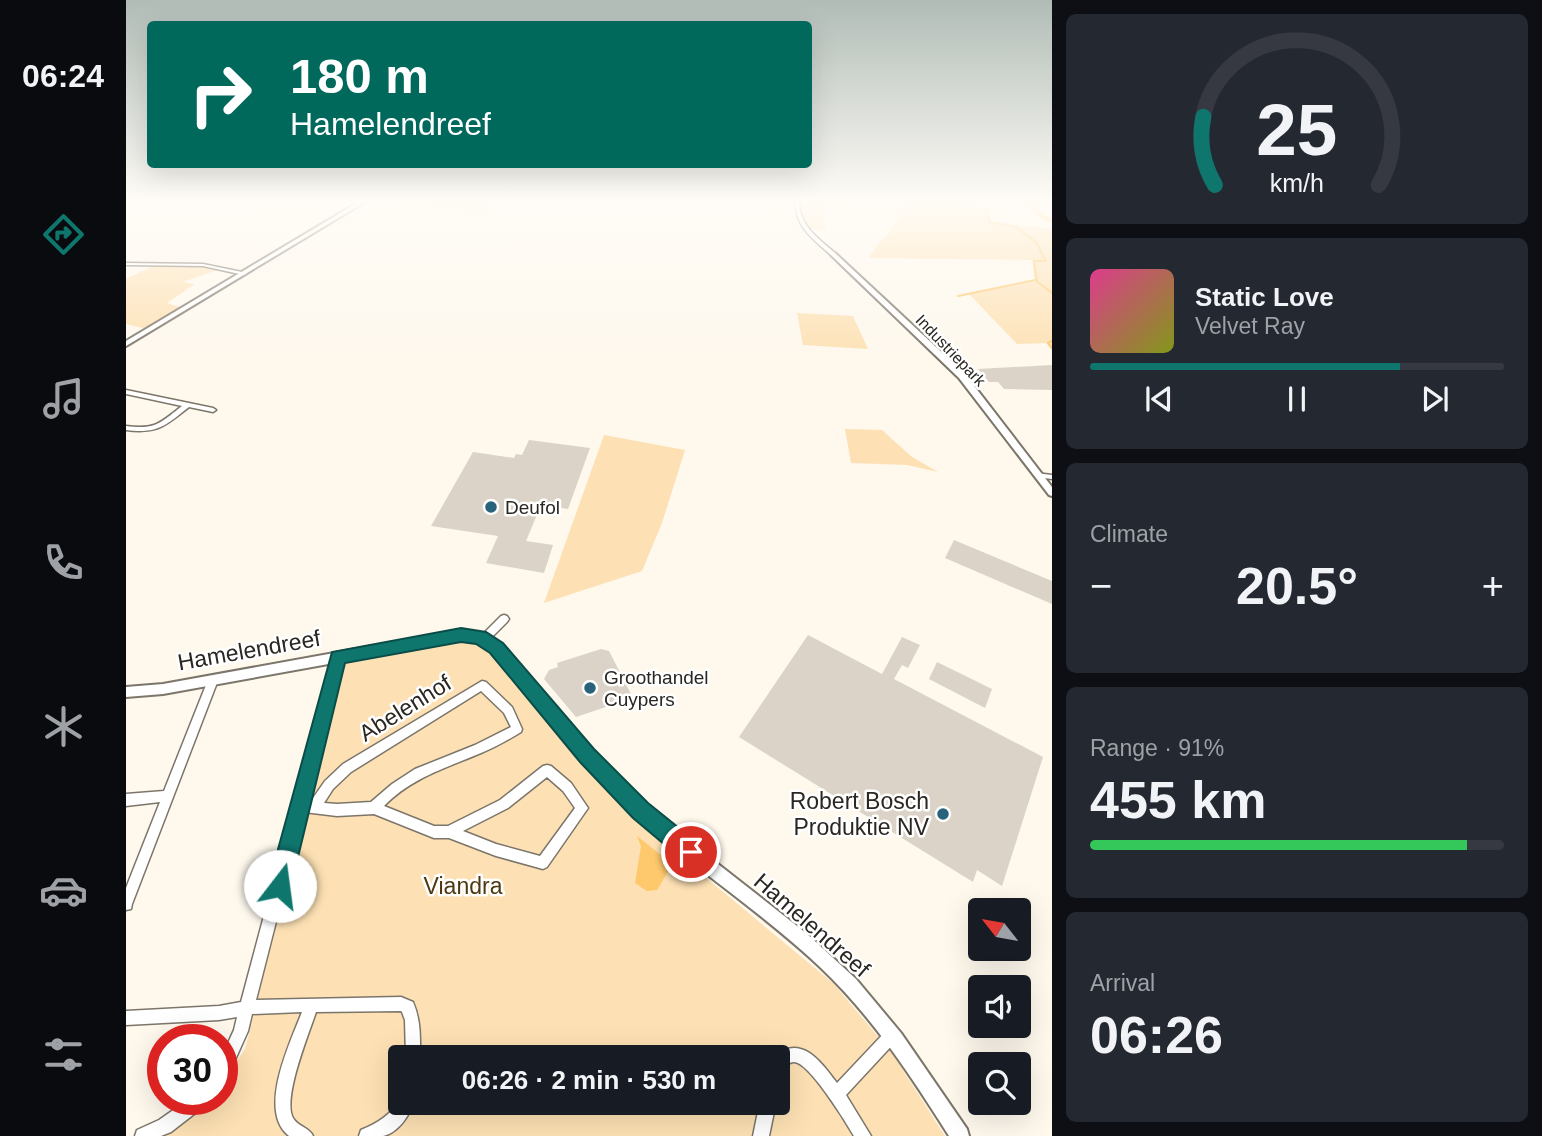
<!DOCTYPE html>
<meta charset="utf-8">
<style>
body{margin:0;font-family:Helvetica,sans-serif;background:#242831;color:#f1f3f6;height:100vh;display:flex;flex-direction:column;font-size:26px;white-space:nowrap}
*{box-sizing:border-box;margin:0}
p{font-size:23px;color:#9ea1a6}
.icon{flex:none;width:38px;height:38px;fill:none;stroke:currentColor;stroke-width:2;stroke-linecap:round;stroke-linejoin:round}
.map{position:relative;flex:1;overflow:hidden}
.panel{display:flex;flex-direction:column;gap:14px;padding:14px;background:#0d0f14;width:490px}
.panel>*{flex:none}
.banner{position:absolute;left:21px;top:21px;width:665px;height:147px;border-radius:7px;box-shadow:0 7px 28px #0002;background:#00695c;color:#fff;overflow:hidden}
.needle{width:46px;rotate:301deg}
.tools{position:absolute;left:842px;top:898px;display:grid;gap:14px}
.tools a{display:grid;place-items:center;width:63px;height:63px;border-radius:7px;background:#171b24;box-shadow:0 7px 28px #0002;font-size:35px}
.speed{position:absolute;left:21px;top:1024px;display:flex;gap:14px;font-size:35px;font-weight:700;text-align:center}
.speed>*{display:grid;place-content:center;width:91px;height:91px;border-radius:50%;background:#171b24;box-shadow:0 7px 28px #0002;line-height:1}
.speed .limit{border:10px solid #d22;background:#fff;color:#111}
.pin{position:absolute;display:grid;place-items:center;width:60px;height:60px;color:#fff;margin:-30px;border:4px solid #fff;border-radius:50%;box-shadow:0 2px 7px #0007}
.me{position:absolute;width:77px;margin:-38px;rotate:15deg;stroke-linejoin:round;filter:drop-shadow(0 0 5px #0008)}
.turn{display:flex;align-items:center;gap:24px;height:147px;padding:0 28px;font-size:32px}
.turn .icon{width:91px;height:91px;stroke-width:2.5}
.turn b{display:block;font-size:49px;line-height:60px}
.big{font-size:52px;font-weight:700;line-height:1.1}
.panel .card{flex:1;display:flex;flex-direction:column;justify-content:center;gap:10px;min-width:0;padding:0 24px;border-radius:10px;background:#242831}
.panel .dial{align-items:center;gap:0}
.dial svg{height:182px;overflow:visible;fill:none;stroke:#363941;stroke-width:7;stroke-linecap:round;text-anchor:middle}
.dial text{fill:#f1f3f6;stroke:none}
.song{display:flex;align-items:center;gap:21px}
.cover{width:84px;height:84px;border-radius:10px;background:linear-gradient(135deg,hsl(330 70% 55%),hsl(70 70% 35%))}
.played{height:7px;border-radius:4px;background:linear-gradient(90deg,#0f766e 75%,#363941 75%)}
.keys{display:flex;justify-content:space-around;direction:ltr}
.heat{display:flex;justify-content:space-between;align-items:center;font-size:38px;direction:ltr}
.charge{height:10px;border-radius:5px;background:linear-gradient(90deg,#34c759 91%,#363941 0)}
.trip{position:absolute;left:262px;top:1045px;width:402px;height:70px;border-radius:7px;background:#171b24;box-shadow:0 7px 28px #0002;font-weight:700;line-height:70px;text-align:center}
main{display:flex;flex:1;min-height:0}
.menu{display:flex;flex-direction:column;width:126px;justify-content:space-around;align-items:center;background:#090b0e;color:#9ea1a6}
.menu .icon{width:49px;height:49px}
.menu .active{color:#0f766e}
.menu b{font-size:32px;color:#f1f3f6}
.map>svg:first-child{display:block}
</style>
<main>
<nav class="menu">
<b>06:24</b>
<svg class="icon active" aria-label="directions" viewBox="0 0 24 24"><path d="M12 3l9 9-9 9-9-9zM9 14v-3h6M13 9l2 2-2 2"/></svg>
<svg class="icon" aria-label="music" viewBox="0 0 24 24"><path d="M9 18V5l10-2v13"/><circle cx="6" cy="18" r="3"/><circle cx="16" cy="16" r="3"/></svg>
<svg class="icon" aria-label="phone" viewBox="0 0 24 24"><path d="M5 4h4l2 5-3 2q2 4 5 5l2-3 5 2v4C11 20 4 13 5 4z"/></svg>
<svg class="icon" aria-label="climate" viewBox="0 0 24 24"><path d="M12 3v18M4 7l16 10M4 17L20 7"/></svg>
<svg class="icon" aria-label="car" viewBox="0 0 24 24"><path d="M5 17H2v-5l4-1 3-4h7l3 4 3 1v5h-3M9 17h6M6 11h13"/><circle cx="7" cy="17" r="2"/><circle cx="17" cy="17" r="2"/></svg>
<svg class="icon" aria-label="filters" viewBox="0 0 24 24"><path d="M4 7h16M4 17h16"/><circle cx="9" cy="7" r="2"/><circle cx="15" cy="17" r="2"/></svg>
</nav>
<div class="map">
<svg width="926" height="1136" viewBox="0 0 926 1136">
<rect width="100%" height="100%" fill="#fef8ed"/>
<path fill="#fde1b4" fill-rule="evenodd" d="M270 200H365L360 210 262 206Z
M674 200H722L721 208 697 207 699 230 682 229C675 221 672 210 674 200Z
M781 200 863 207 865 222 926 229V350L920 343 891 344 843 294 909 281 906 260 743 258C755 236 776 226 781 200Z
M67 265 94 269 57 282 69 284 41 303 57 308 21 329 0 324V279L27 266Z
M671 313 727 316 742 349 677 345Z
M719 429 756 430 786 457 812 472 781 465 725 463Z
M478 435 559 450 536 523 516 571 418 603Z
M338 641 356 646 367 656 448 755 508 818 707 983 766 1053 819 1136H34L58 1123 85 1099H96V1084L119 1049 216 664ZM275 1057H653V1102H275Z"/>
<path fill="#fec86c" d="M511 836 555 871 543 870 531 890 521 891 509 883 515 846Z"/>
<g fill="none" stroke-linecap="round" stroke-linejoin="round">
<path stroke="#fec86c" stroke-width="2" d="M862 207 863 222 890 227
M891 228 910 242 918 258
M911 282 908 261H920L919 259
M913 283 926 293
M832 296 909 280
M926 341 922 343 926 348"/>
<path fill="#fec86c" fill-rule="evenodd" d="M878 200C887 200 899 201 907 205 914 209 918 216 926 219V223L916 219 903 207Z"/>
</g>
<path fill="#dbd3c7" d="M926 365V390L878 389 872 382H863L852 369Z
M403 440 464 448 442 509 415 505 400 541 427 545 418 573 360 563 372 536 305 526 347 452 388 458 390 454 396 455Z
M828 540 926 581V604L819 558Z
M682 635 756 674 776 637 794 645 782 668 776 665 768 679 917 757 876 886 851 870 847 882 613 737Z
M475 649 483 651 507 698 450 717 418 679 423 670 432 667 431 663Z
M811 662 866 689 859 708 803 679Z"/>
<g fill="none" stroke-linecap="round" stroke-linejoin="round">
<g stroke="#7c756a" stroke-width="3">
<path id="minor" d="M669 200H673C673 226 691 237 709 253V255H705C687 239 669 227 669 200Z
M0 263 77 264 121 273 118 275 77 266 0 265Z
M0 390 87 408 90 410 87 412 63 407C39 426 32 434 0 430V426C30 430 34 423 56 406L0 394Z
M910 473 926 475V479L910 477 909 475Z
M378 615 381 616 383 619 381 622 361 642 358 643 355 642 353 639 355 636 375 616Z
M212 653 215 654 217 657 180 801H185L199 781 217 764 356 681 360 682 386 707 396 729 395 732C382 740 369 747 355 753 320 768 285 778 258 806L308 826H322L374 800 417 766 421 765 425 766 445 783 462 808 421 867 417 869 370 856 323 838H308L248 814 211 816 178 812 130 1000 275 997 287 1002C295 1021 294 1037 294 1057H280L279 1020 276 1012 275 1011 190 1012C183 1033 156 1099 167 1118 172 1127 183 1127 187 1136H163C131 1111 164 1043 176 1012L126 1014 122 1031 101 1078 96 1080V1056L108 1030 111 1017 93 1020 0 1025V1011L93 1006 115 1002 207 657 209 654ZM355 691 378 713 385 727 349 745 289 769 266 784 245 802 211 804 198 803 207 789 225 772ZM421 777 437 791 449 808 414 856 370 844 337 831 382 808Z
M87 676 91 677 92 680 6 904 5 909 0 910V888L34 802 0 806V794L38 791 82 680 83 677Z
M766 1028 771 1030 773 1035 771 1040 720 1095 745 1136H728C720 1122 683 1062 668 1062 663 1062 658 1067 653 1069V1057H648C675 1033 695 1062 711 1083L761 1030Z
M275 1098V1102H288C283 1116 272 1133 257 1136 250 1136 240 1136 233 1136L235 1130C252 1123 265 1115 275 1098Z
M63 1099H84L81 1104 45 1132 35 1136H9L11 1130 33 1120Z
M634 1102H650L643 1136H627Z"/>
</g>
<g stroke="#7c756a" stroke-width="4">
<path id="tertiary" d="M236 200H242L0 346V341Z
M705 253H709L839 374 926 487V496L923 495 833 378 705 255Z
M335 630 358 634 374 645 445 728 501 788 546 828 680 933 730 979 775 1033 841 1129 843 1136H823C785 1076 746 1016 694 967 636 912 568 869 510 815 457 765 412 708 366 651L351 641 335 640 37 694 0 697V687L37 684Z"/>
</g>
<use href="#minor" fill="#fff" fill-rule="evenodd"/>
<use href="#tertiary" fill="#fff" fill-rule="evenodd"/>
</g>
<linearGradient id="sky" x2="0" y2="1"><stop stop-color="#b1bcb6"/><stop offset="0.56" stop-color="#fffcf7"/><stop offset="1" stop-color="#fffcf7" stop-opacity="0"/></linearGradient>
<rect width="926" height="359" fill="url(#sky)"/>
<path fill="#0f766e" stroke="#0a4d48" stroke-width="2" d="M335 628 360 632 377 643 468 749 522 803 573 844 576 852 573 860 565 863 557 860 507 818 454 762 364 653 350 644 335 642 219 663 165 886 162 894 154 898 145 894 142 886 206 652Z"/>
<g fill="#28627b" stroke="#fff" stroke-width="2.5">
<circle cx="365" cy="507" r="7"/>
<circle cx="464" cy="688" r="7"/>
<circle cx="817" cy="814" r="7"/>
</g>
<g text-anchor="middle" stroke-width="5" stroke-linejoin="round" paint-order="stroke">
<g font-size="16" fill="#2a2722" stroke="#fff">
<text transform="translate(825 350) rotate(46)" y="6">Industriepark</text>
</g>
<g font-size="19" fill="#2a2722" stroke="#fff" text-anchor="start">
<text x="379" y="514">Deufol</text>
<text x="478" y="684">Groothandel<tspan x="478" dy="22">Cuypers</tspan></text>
</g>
<g font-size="23" fill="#2a2722" stroke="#fff">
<text transform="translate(123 650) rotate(-10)" y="8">Hamelendreef</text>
<text transform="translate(279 708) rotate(-32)" y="8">Abelenhof</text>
<text transform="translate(686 925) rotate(41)" y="8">Hamelendreef</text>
</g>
<g font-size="23" fill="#2a2722" stroke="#fff" text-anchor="end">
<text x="803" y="809">Robert Bosch<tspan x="803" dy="26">Produktie NV</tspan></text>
</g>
<g font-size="23" fill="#4d3810" stroke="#fff">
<text x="337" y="894">Viandra</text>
</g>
</g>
</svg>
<div class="tools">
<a><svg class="needle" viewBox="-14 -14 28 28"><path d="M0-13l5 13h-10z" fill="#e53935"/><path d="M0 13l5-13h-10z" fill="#9ea1a6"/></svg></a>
<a><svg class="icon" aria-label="sound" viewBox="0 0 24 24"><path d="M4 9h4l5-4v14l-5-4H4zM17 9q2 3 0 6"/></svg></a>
<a><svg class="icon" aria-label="search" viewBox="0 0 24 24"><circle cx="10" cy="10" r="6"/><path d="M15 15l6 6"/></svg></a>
</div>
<div class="speed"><div class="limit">30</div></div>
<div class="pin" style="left:565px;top:852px;background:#d93025"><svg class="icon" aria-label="arrive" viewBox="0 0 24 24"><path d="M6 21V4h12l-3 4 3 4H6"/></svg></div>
<svg class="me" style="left:154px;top:886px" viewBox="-20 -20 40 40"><circle r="19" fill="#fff"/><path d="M0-13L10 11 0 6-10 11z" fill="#0f766e"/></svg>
<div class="trip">06:26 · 2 min · 530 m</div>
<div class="banner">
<div class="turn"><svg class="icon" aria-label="right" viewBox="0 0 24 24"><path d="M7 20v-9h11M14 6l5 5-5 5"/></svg><div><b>180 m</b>Hamelendreef</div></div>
</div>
</div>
<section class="panel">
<div class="card dial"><svg viewBox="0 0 100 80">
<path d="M14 69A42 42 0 1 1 86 69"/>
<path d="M14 69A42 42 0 0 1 9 39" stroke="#0f766e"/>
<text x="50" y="56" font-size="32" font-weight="700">25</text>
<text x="50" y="72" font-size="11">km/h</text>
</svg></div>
<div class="card">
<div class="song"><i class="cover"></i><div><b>Static Love</b><p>Velvet Ray</p></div></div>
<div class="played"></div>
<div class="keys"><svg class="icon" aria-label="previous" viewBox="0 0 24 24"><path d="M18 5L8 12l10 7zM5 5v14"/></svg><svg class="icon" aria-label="pause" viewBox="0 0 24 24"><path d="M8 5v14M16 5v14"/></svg><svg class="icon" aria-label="next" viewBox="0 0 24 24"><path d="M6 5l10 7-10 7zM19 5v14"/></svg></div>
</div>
<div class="card"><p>Climate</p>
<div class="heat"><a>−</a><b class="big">20.5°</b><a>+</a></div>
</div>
<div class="card"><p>Range · 91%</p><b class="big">455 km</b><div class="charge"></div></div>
<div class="card"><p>Arrival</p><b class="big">06:26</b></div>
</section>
</main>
